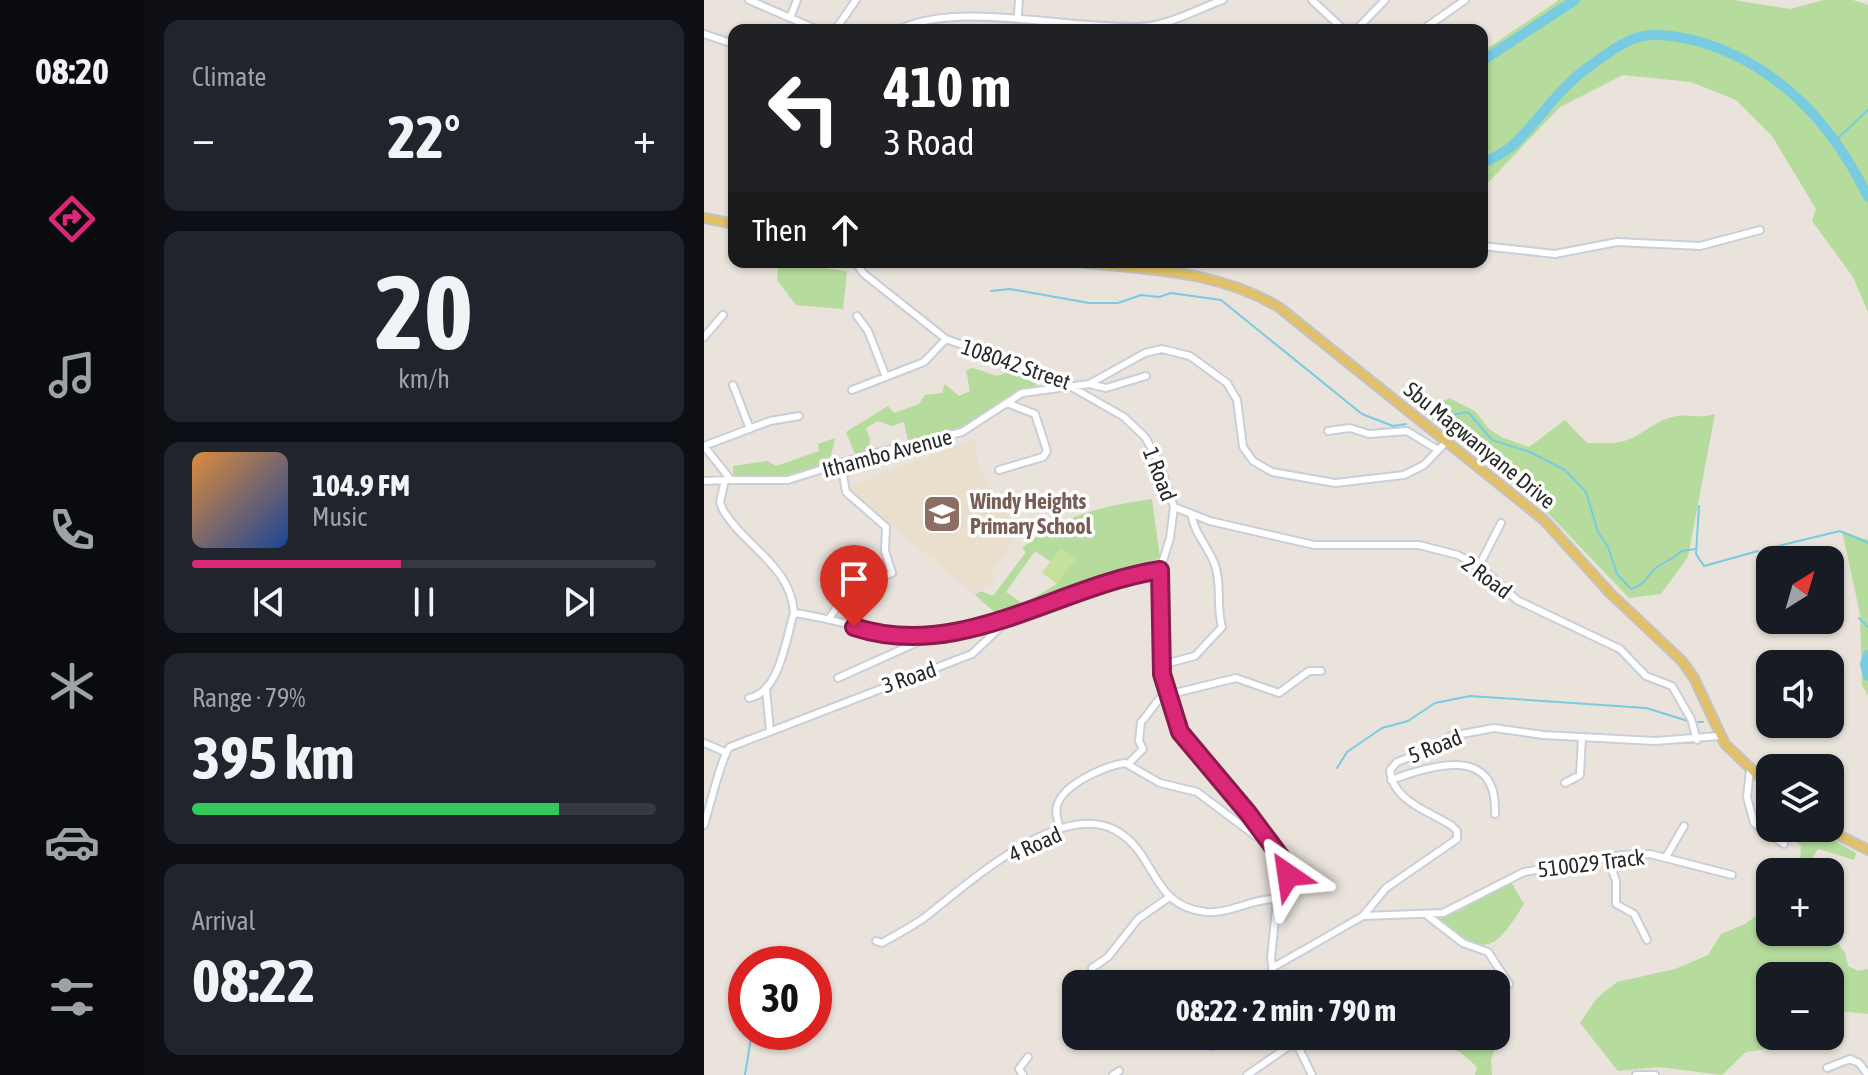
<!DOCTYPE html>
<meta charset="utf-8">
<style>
body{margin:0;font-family:"Asap Condensed",sans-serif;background:#20242c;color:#f1f3f6;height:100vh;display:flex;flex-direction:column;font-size:30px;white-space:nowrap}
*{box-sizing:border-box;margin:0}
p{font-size:26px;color:#9ea1a6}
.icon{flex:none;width:44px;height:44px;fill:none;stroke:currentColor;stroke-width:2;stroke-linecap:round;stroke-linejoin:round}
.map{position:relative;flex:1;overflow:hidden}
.sheet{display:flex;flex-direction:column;gap:20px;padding:20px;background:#0d0f14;width:560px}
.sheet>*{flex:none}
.top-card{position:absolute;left:24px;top:24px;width:760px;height:244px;border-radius:16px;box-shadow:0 2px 6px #0004;background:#202124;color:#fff;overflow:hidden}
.needle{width:52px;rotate:37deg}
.tools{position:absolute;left:1052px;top:546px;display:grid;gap:16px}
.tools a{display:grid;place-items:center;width:88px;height:88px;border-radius:16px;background:#171b24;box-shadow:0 2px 6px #0004;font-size:40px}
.speed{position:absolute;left:24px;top:946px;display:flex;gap:16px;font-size:40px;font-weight:700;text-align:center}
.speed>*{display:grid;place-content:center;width:104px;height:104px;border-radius:50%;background:#171b24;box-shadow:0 2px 6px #0004;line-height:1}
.speed .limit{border:12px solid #d22;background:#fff;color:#111}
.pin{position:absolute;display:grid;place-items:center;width:68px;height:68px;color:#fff;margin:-82px -34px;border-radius:50% 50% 50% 0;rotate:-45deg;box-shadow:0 0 8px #0007}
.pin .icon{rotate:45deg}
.me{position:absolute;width:88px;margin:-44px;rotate:328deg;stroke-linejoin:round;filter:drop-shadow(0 0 6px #0008)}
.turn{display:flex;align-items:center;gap:28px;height:168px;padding:0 24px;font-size:36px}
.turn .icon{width:104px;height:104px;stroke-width:2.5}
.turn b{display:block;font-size:56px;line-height:68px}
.then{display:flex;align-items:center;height:76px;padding:0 24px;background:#0003;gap:16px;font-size:30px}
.big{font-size:60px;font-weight:700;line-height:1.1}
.sheet .widget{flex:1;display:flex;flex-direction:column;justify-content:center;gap:12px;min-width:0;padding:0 28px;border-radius:16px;background:#20242c}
.sheet .dial{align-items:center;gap:0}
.dial b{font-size:104px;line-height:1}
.song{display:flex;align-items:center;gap:24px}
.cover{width:96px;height:96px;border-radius:12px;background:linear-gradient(135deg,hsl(30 70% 55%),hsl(220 70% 35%))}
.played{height:8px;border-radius:4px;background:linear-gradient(90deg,#db2777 45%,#363941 45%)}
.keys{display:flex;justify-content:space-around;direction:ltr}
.heat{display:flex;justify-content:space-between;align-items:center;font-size:44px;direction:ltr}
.charge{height:12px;border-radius:6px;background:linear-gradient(90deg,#34c759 79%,#363941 0)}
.trip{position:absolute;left:358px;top:970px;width:448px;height:80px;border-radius:16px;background:#171b24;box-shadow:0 2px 6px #0004;font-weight:700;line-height:80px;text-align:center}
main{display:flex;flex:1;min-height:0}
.tab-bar{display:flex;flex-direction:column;width:144px;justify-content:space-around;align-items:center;background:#090b0e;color:#9ea1a6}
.tab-bar .icon{width:56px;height:56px}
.tab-bar .selected{color:#db2777}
.tab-bar b{font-size:36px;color:#f1f3f6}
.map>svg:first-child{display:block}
</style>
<main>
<nav class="tab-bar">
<b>08:20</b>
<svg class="icon selected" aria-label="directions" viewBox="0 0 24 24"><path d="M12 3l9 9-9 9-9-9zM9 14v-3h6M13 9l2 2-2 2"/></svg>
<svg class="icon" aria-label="music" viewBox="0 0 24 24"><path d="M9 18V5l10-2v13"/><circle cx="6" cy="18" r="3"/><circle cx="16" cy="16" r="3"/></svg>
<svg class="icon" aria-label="phone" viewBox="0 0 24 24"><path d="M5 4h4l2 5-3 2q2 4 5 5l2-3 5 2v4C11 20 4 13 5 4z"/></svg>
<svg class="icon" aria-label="climate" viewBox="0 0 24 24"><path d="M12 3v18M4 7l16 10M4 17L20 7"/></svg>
<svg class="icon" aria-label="car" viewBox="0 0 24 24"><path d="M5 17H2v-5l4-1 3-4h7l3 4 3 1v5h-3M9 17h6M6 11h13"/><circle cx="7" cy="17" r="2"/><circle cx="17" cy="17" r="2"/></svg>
<svg class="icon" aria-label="filters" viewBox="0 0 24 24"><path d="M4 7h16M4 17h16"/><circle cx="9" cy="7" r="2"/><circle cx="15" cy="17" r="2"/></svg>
</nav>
<section class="sheet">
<div class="widget"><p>Climate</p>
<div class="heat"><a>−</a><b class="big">22°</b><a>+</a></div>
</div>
<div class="widget dial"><b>20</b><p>km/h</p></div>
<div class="widget">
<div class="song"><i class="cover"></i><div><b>104.9 FM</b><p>Music</p></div></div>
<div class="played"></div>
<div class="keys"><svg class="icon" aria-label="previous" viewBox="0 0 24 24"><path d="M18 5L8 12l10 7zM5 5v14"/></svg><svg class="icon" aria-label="pause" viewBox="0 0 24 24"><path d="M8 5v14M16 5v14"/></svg><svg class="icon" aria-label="next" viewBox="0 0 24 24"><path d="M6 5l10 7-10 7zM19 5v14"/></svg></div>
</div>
<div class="widget"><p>Range · 79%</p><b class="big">395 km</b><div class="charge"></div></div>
<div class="widget"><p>Arrival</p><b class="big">08:22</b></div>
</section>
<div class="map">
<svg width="1164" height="1075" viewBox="0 0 1164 1075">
<rect width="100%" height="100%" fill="#e9e3dc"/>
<path fill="#eadfcd" d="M271 439 274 464 292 498 298 501 307 526 303 531 311 538 285 575 292 580 271 595 143 487Z"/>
<path fill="#b5db9d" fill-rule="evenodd" d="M855 0H1029L1086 9 1120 0H1149L1164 5V312L1149 277 1108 221 1112 209 1068 136 1032 100 987 82 919 75 856 107 778 189V52Z
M80 263 143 271 139 309 92 305 73 280 74 268Z
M269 368 293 376 307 371 334 385 311 392 263 427 204 441 200 422 188 426 174 421 162 428 166 439 164 450 151 455 142 432 184 406 190 413 215 404 221 395 238 393 241 384 255 396 266 391 262 370Z
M745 398 771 411 785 429 797 437 825 447 861 420 883 443C898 443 913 445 928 438 943 431 954 419 973 416 987 414 996 419 1011 414L984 557 957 594 925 598 839 508 720 413 723 400 737 402Z
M131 438 125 464 68 479 32 477 29 473V466L64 461 72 466 115 451 114 444Z
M448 499 456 558 306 616 296 617 271 595 277 591 289 596 322 552 318 548C357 515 399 506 448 499ZM357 548 353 584 319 604 302 592 331 551 347 562Z
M1138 531 1164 540V695L1158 685 1156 614Z
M1072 828H1110L1152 853 1150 860 1114 849 1107 860 1096 862 1097 847 1091 839 1077 840Z
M807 882 820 904C789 954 781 957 733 918L757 910Z
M1066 906V932H1126L1141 953 1144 966 1154 971 1164 969V1014L1126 1010V976H1066V1036H1072L1062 1049 1042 1052 1018 1075 955 1067 914 1071 876 1023 893 998 913 982 971 969 1004 955 1017 934 1041 924Z
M703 1036 792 1044 787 1060 788 1075H771L773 1067 756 1052Z"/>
<path fill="#c6e19a" d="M357 548 372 559 353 584 338 573Z"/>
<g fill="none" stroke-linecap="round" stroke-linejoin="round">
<path stroke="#79cbe2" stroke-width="2" d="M1132 140 1164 110
M287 291 306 289 385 303H414L437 295 455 297 467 293 517 300 658 414 689 426 702 424
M730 418 764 412 788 440 826 452 861 470 882 492 894 532 904 547 913 574 927 589C943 585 943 573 956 565 965 560 970 558 978 551L992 549
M995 506 992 554 1000 566 1054 551
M1062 549 1136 531 1164 543
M1155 618 1164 627
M994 722H999
M633 768 643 752 678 728 704 721 731 703 766 696 942 708 984 721
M41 1075 48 1032"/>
<path stroke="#79cbe2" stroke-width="10" d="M778 61 871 0
M778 164C788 158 801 153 809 145 836 120 855 87 886 66 900 56 922 39 939 36 960 33 986 38 1006 45 1080 71 1130 127 1164 197
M1164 655 1161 664 1164 676"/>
<g stroke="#caced9" stroke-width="10">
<path id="minor" d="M45 0 114 30
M608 0 640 30
M314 14 315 0
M86 18 93 0
M131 30 152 0
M194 30C254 0 364 30 436 27 464 26 493 9 519 0
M652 30 681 0
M718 30 761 0
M0 34 30 44
M778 246 851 254 913 242 996 246 1056 230
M151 262 160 274 242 339 350 377 420 417 441 437 455 462 470 507 466 538 456 570 459 685 482 741 532 797 583 869 573 899 567 958 571 984
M153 316 164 331 182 377
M0 337 19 315
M385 384 402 388 442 376
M29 385 46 429
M148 390 220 362 242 339
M624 431 646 428 665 434 703 431 734 450
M0 446 27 480H84L163 455 258 432 318 393 385 384 441 353 458 349 486 356 523 383 533 400 539 447 549 461 568 472 631 483 700 475 720 465 744 440
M0 446 66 421 95 416
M295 470 339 457 343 451 331 414 303 403
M21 480 16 502 19 510C41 547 87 566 90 613 82 637 76 693 45 698
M0 481 24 480
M470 507 506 521 610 545H715L754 555 779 569 813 600 916 649 942 676 968 686 987 719 993 740
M775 566 797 523
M90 613C143 620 189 642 245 635 266 632 285 622 306 618
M125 619 143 592 188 573 181 551 182 527 142 492 137 463
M457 665 491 656 518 627C512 607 518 585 511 565 504 546 491 535 487 514
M134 678 225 637
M62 689 66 731
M463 695 532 678 575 693 605 671H617
M0 743 21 752
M424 764 439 749 435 741 437 722C447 712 451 701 462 693
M1046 770 1043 797 1050 823 1080 844
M687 780C730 764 794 745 791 814
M861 783 876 775 878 737
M0 825C5 810 18 754 26 747L268 654 306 618 418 579 456 570
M356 829C354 821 350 811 354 803 362 783 401 766 421 763L456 783 493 792 561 843
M962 857 980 826
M904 858 912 881V904L930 914 943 940
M659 916 739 913 820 872 919 855 946 854 1028 875
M724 916 759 943 784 952 805 984
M172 941 178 943C192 935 207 927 220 918 261 886 355 800 411 830 454 853 445 906 502 912 527 914 549 898 573 899
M388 968 404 957 434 919 464 898
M568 968 659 916 682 888 753 839V831L748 826C727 812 688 801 686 770L693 762 717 753 747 736 790 728 839 735 951 741 1015 736
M589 1036 608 1075
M507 1046 522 1036
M1123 1068 1146 1059 1155 1063 1164 1075
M319 1075 315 1069 324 1057
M409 1075 415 1071
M543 1075 591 1042
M932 1075H951"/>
</g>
<g stroke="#c3c3c3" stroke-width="12">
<path id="major" d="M0 218 30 224
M374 262C445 270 514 270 576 308L840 520 906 593 978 661 990 678 1021 744 1066 787
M1121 828 1164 850"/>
</g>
<use href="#minor" stroke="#fff" stroke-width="6"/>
<use href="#major" stroke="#e2c069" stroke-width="8"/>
</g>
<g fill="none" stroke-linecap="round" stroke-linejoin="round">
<g stroke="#8e194d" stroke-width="20">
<path id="route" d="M150 627C257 662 353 586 456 570L458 674 476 732 544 813 582 864 584 875"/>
</g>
<use href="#route" stroke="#db2777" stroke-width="14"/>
</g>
<defs>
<g id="school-square" transform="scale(2)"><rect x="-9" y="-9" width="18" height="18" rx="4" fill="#8d6e63" stroke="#fff"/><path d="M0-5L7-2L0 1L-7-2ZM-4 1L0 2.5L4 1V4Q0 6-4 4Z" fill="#fff"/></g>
</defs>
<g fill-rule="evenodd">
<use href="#school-square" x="238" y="514"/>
</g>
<g text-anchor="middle" stroke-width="7" stroke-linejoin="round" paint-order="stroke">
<g font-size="22" fill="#292929" stroke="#fff">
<text transform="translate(312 364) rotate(19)" y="8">108042 Street</text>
<text transform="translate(776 445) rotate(39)" y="8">Sbu Magwanyane Drive</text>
<text transform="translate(183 453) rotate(-15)" y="8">Ithambo Avenue</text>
<text transform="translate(456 474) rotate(69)" y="8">1 Road</text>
<text transform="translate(783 577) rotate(37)" y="8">2 Road</text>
<text transform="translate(205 677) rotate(-19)" y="8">3 Road</text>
<text transform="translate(731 746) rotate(-22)" y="8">5 Road</text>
<text transform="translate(331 844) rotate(-24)" y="8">4 Road</text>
<text transform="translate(887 863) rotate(-7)" y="8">510029 Track</text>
</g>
<g font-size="22" font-weight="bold" fill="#785e54" stroke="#fff" text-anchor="start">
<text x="266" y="509">Windy Heights<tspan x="266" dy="25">Primary School</tspan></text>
</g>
</g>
</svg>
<div class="tools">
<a><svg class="needle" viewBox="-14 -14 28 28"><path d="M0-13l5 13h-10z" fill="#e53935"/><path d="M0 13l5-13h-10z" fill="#9ea1a6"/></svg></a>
<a><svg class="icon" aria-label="sound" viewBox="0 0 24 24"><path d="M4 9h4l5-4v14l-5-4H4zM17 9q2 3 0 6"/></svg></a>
<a><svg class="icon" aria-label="layers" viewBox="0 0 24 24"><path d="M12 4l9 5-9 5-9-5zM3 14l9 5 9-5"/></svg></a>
<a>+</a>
<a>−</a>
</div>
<div class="speed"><div class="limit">30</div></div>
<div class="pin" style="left:150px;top:627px;background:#d93025"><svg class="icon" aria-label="arrive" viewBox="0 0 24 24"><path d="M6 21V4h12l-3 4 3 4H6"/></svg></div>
<svg class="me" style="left:584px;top:875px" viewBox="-20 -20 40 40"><path d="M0-17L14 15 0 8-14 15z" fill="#db2777" stroke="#fff" stroke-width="4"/></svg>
<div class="trip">08:22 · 2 min · 790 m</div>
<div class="top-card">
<div class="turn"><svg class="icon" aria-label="left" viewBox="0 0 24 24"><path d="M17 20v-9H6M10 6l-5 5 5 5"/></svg><div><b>410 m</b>3 Road</div></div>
<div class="then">Then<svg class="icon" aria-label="ahead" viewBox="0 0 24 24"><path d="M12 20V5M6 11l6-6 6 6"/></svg></div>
</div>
</div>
</main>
